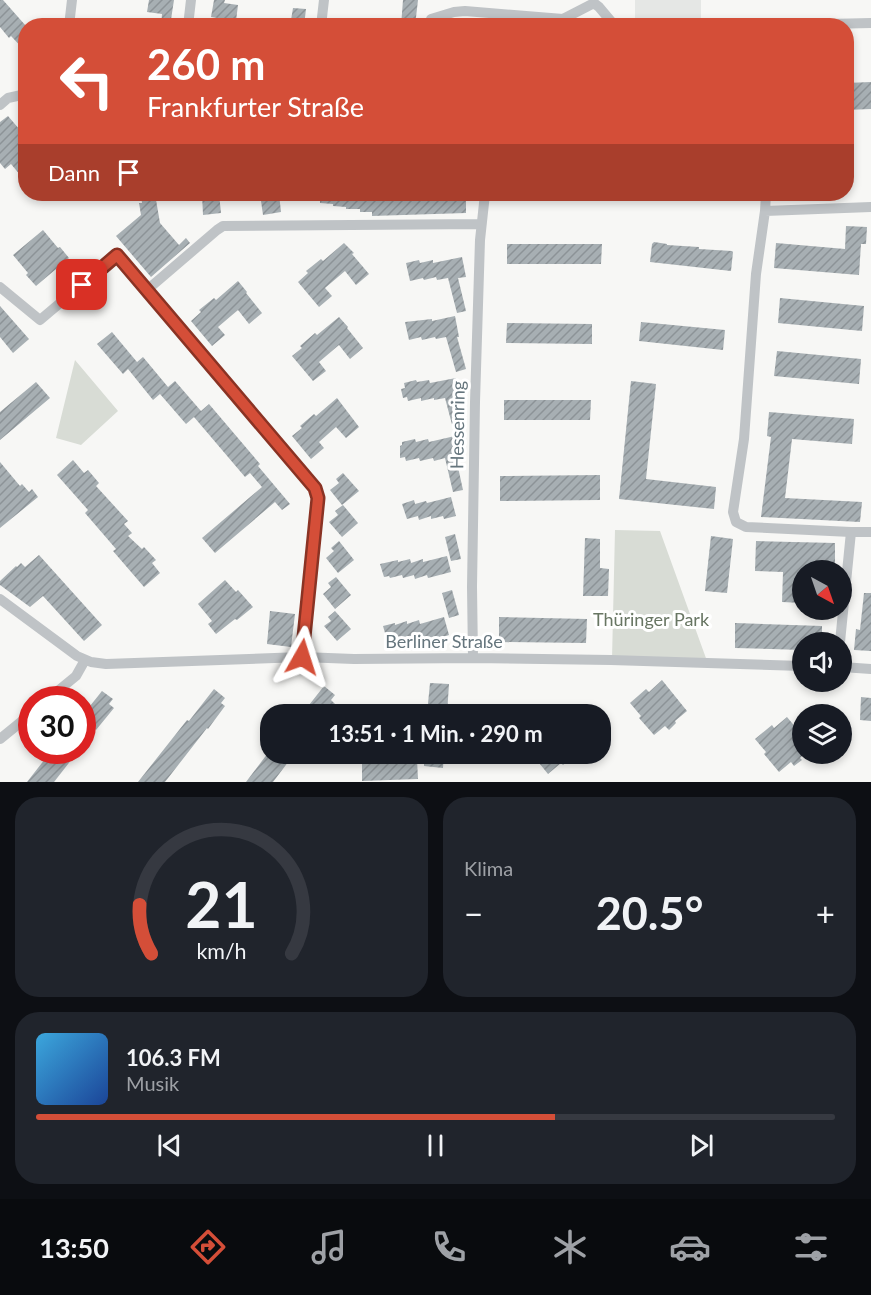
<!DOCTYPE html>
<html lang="de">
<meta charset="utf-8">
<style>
body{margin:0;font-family:Lato,sans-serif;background:#20242c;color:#f1f3f6;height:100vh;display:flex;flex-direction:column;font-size:22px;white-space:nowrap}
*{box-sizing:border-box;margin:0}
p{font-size:20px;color:#9ea1a6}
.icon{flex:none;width:33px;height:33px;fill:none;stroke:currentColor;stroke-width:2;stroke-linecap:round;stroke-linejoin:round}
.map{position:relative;height:782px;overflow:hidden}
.drawer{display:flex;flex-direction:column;gap:15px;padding:15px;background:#0d0f14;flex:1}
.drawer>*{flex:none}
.banner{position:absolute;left:18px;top:18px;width:836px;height:183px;border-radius:24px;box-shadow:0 3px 9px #0003;background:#d44e38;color:#fff;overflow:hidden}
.needle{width:39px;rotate:140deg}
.buttons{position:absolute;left:792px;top:560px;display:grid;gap:12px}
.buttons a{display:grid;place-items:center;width:60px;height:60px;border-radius:50%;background:#171b24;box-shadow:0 3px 9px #0003;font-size:30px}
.speed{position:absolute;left:18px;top:686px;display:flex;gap:12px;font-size:30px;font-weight:700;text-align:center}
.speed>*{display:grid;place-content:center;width:78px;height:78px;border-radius:50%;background:#171b24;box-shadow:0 3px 9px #0003;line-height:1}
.speed .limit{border:9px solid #d22;background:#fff;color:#111}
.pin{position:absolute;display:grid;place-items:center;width:51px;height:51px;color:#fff;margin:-26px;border-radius:12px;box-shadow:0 3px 9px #0006}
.me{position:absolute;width:66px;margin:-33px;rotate:6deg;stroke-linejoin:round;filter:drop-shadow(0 0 4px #0008)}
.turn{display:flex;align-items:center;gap:21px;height:126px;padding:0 30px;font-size:27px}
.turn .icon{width:78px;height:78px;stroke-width:2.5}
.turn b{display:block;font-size:42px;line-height:51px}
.then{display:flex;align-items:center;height:57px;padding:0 30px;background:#0003;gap:12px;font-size:22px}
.big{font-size:45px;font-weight:700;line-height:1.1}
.drawer .card{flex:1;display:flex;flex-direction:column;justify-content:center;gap:9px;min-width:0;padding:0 21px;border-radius:24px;background:#20242c}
.drawer .dial{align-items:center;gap:0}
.dial svg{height:156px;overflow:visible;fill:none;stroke:#363941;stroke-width:7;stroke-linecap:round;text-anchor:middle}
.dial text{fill:#f1f3f6;stroke:none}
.song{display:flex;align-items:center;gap:18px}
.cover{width:72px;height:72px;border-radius:9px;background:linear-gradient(135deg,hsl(200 70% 55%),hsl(220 70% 35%))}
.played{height:6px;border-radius:3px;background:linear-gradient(90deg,#d44e38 65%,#363941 65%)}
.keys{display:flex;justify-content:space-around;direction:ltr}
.heat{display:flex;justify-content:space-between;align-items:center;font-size:33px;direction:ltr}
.drawer .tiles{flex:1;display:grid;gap:15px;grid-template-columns:1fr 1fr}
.card:last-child{grid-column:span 2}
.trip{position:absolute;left:260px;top:704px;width:351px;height:60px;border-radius:24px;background:#171b24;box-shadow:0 3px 9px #0003;font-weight:700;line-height:60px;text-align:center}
.tab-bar{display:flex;height:96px;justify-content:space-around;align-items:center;background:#090b0e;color:#9ea1a6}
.tab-bar .icon{width:42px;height:42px}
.tab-bar .on{color:#d44e38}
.tab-bar b{font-size:27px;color:#f1f3f6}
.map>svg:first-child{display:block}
</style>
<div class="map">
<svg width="871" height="782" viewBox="0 0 871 782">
<defs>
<pattern id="building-hatch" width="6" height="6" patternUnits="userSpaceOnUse" patternTransform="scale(1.5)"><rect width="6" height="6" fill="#a7afb3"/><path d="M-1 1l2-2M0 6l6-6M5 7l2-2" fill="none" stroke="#8c9397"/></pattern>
</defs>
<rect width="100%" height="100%" fill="#f7f7f5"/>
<path fill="#e5e7e5" d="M635 0H701V20H676L635 18Z"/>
<path fill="#d8dcd5" d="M75 360 118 411 81 445 56 438Z
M615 530 660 531 707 661 612 659Z"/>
<path fill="url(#building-hatch)" d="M0 0H3L26 26V52L11 36 9 38 0 27Z
M149 0H174L170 26H161L162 14 147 12Z
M214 0H225L224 3 238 5 236 21 211 17Z
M403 0H418L415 26H401Z
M293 8 306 9 304 26H290Z
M871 82V109L846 110V83Z
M8 116 26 137V182L11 164 5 169 0 163V122Z
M141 194H155L160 223 179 245 186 238 190 243 151 277 116 236 141 215 139 203H142Z
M202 194H219L221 213 203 215Z
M263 194H279L281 212 263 215 261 201H264Z
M320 194H373V197L394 198V194H466V213L372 216V212H360V209H346V207L333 206V204L320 203Z
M846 226 867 227 866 244H861L859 275 774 268 776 243 845 249Z
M43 230 58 248 60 247 69 258 36 286 26 275 28 273 13 255Z
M654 242 667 244V245L699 247V249L732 251 733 252 731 271 650 262 652 244Z
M344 243 354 253 352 254 369 274 356 285 345 271 325 288 332 296 319 307 298 282 308 273 306 271 321 259 323 261Z
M507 244H602L601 264H507Z
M462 257 466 277 458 278 466 311 457 313 448 278 437 280 436 277 424 280 423 278 410 281 406 263 419 260 420 263 433 260V263Z
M238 281 247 292 246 293 262 313 249 324 238 310 218 327 225 335 212 346 191 321 201 312 199 310 214 298 216 300Z
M780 298 864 306 862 331 778 323Z
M0 306 29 339 13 353 0 337Z
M455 316 459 337H457L466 369 456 372 446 337 436 339 435 337 422 340 421 337 409 340 405 322 432 319V321Z
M339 317 348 327 347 328 363 348 350 359 339 345 319 362 326 371 313 381 292 356 302 348 300 346 315 333 317 335Z
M641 322 725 330 723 350 639 341Z
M507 323 592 324V344L506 343Z
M112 332 137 362 143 357 168 387 175 381 201 411 209 404 260 464 258 466 290 504 282 510 275 502 215 553 202 538 262 487 250 473 245 477 194 417 186 424 160 394 153 400 128 369 123 374 97 344Z
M777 351 861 359 859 384 774 376Z
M456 378 460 397 456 398 464 429 454 432 445 398 434 400V398L421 401V398L408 401 407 397 403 398 401 389 405 388 404 383 416 380 417 382 429 380 430 383Z
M631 381 656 384 646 479 716 487 714 509 619 499Z
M36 382 50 398 0 440V412Z
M337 398 359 427 346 438 336 427 319 442 324 448 311 459 292 436 302 428 300 426 314 414 316 416Z
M504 400H591L590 420H504Z
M769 412 854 419 852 444 792 439 785 498 862 502 860 522 761 517 771 437 767 436Z
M455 436 460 457 456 458 463 490 453 492 445 458 434 461 433 458 420 461 419 458 406 461 405 457 400 458V446L402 445V442L415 439 416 442 428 439 429 442Z
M73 460 84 473 88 470 99 483 96 486 128 521 124 524 132 533 128 536 142 549 144 547 156 560 152 563 160 573 144 587 113 551 116 549 85 513 88 510 57 475Z
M0 462 20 486 22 484 29 492 32 489 38 497 0 528Z
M343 473 359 491 342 505 330 490 339 483 336 479Z
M600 475V500L500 501V476Z
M451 497 456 516 444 519 443 516 431 519V516L419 520 418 516 407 519 402 504 414 500 415 504 426 501 427 503Z
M343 505 358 523 342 537 329 522 338 515 335 511Z
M455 534 461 559 451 561 445 537Z
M711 536 733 539 727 593 705 591Z
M585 538 600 539V568L609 569 608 596H583Z
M339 541 354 560 338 573 326 558 334 551 331 548Z
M756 541 835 543V570H802V603L782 602 783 572 755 571Z
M39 555 102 625 84 641 43 596 30 607 0 585V581L16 566 17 567 21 563 25 567Z
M447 556 451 572 428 578 427 575 415 579 414 575 403 578 402 575 390 578 389 576 384 577 380 564 398 560V562L410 559 411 563 423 559V562Z
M336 577 351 595 335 609 323 594 331 587 328 583Z
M225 580 236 592 238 590 253 607 237 620 235 619 216 634 208 624 212 621 198 604Z
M452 590 459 615 449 618 442 593Z
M864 593H871V651L854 650 856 629 860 630Z
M270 611 295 614 291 647 267 644Z
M335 611 351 629 337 641 324 626 331 621 328 617Z
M444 617 449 635 437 639 436 636 425 639 424 636 412 639 411 636 399 640 398 636 387 640 383 626 395 623V625L407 621V624L419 620 420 624Z
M499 617 587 619 586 643 499 642Z
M735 623 822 626V642H802V650L735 648Z
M662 680 687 711 675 721 676 723 669 730 665 726 654 735 639 718 641 716 630 703 646 689 649 692Z
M430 683 449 684 447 714H427Z
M324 686 335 695 331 700 335 704 327 714H302Z
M214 689 225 698 221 703 225 706 208 729 207 728 165 782H138L187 720 189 721Z
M102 691 113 699 109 704 114 708 96 730 95 729 82 745V716Z
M861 697 871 698V721L860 720Z
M787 717 802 735V756L800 758 802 760 794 766 791 762 779 772 764 754 766 752 755 739 772 725 774 728Z
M52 750H79L54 782H27Z
M268 753H295L273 782H246Z
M425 753H444L443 768 424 766Z
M531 753H577L563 765 561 763 548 774Z
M417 759 418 779 362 781V761Z"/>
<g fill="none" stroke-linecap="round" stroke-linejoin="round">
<path stroke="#bfc3c6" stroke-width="10" d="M431 19 454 12 465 11 563 19 594 3 599 7 615 26
M69 26 72 0
M188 26 191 0
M321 26 324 0
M746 26 871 23
M0 105 8 98 26 94
M766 194 765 211 756 274 744 439 733 512 736 522 746 527 851 532H871
M765 211 871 207
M0 287 40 320 117 255 315 488 318 498 302 657
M147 290 217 230 223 226 481 224
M0 599 77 656 91 662 106 664 302 657 354 659 473 658 611 660 802 666
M840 642 851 532
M473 658 472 587 475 402 480 240 485 194
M842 667 871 669
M48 699 76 676 85 660
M0 739 32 713"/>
</g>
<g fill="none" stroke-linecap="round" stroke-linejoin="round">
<g stroke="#8a3324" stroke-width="15">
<path id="route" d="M82 285 117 255 315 488 318 498 302 657"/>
</g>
<use href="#route" stroke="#d44e38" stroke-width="10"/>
</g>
<g text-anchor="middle" stroke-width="6" stroke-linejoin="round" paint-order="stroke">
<g font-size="18" fill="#65757d" stroke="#fff">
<text transform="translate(458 425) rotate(-89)" y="6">Hessenring</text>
<text x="444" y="648">Berliner Straße</text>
</g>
<g font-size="18" fill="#687663" stroke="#fff">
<text x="651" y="626">Thüringer Park</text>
</g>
</g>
</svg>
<div class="buttons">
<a><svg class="needle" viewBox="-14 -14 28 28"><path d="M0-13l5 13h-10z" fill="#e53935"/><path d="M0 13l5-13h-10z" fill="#9ea1a6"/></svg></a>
<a><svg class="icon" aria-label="sound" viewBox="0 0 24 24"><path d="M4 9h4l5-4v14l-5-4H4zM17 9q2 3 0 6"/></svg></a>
<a><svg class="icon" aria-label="layers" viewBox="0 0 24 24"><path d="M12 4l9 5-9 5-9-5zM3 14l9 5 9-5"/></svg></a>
</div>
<div class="speed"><div class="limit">30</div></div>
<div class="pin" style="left:82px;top:285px;background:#d93025"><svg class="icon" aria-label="arrive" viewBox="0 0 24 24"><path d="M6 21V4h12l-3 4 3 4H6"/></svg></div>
<svg class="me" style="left:302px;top:657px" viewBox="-20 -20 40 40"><path d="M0-17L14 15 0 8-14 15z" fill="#d44e38" stroke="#fff" stroke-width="4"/></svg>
<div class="trip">13:51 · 1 Min. · 290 m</div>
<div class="banner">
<div class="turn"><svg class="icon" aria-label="left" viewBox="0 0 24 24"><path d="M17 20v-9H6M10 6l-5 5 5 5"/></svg><div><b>260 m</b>Frankfurter Straße</div></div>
<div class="then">Dann<svg class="icon" aria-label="arrive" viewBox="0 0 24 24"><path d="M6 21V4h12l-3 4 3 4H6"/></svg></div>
</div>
</div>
<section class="drawer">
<div class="tiles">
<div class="card dial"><svg viewBox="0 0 100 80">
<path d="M14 69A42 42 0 1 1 86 69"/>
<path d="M14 69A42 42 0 0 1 8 44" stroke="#d44e38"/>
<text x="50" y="56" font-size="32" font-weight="700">21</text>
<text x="50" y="72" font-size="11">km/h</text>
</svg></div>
<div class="card"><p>Klima</p>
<div class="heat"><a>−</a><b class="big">20.5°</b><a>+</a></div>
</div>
<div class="card">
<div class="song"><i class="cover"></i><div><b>106.3 FM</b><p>Musik</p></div></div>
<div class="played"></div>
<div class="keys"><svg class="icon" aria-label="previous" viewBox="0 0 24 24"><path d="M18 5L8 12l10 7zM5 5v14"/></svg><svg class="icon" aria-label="pause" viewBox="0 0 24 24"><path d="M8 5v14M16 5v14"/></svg><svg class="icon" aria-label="next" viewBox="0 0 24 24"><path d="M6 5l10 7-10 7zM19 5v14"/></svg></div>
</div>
</div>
</section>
<nav class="tab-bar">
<b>13:50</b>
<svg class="icon on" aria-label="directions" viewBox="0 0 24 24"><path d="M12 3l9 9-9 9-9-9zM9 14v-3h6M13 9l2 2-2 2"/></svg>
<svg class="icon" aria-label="music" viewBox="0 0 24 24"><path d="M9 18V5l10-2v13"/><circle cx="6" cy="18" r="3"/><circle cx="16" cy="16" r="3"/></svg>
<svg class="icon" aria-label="phone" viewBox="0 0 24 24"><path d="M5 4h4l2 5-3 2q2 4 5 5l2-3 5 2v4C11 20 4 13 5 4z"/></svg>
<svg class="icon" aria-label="climate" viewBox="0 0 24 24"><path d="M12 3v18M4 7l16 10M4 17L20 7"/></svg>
<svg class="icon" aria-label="car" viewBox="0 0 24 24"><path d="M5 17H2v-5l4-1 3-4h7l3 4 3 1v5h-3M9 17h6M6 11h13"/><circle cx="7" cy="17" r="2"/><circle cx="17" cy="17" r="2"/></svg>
<svg class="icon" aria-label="filters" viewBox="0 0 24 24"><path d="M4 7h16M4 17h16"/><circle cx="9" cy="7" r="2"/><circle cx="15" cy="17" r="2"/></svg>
</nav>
